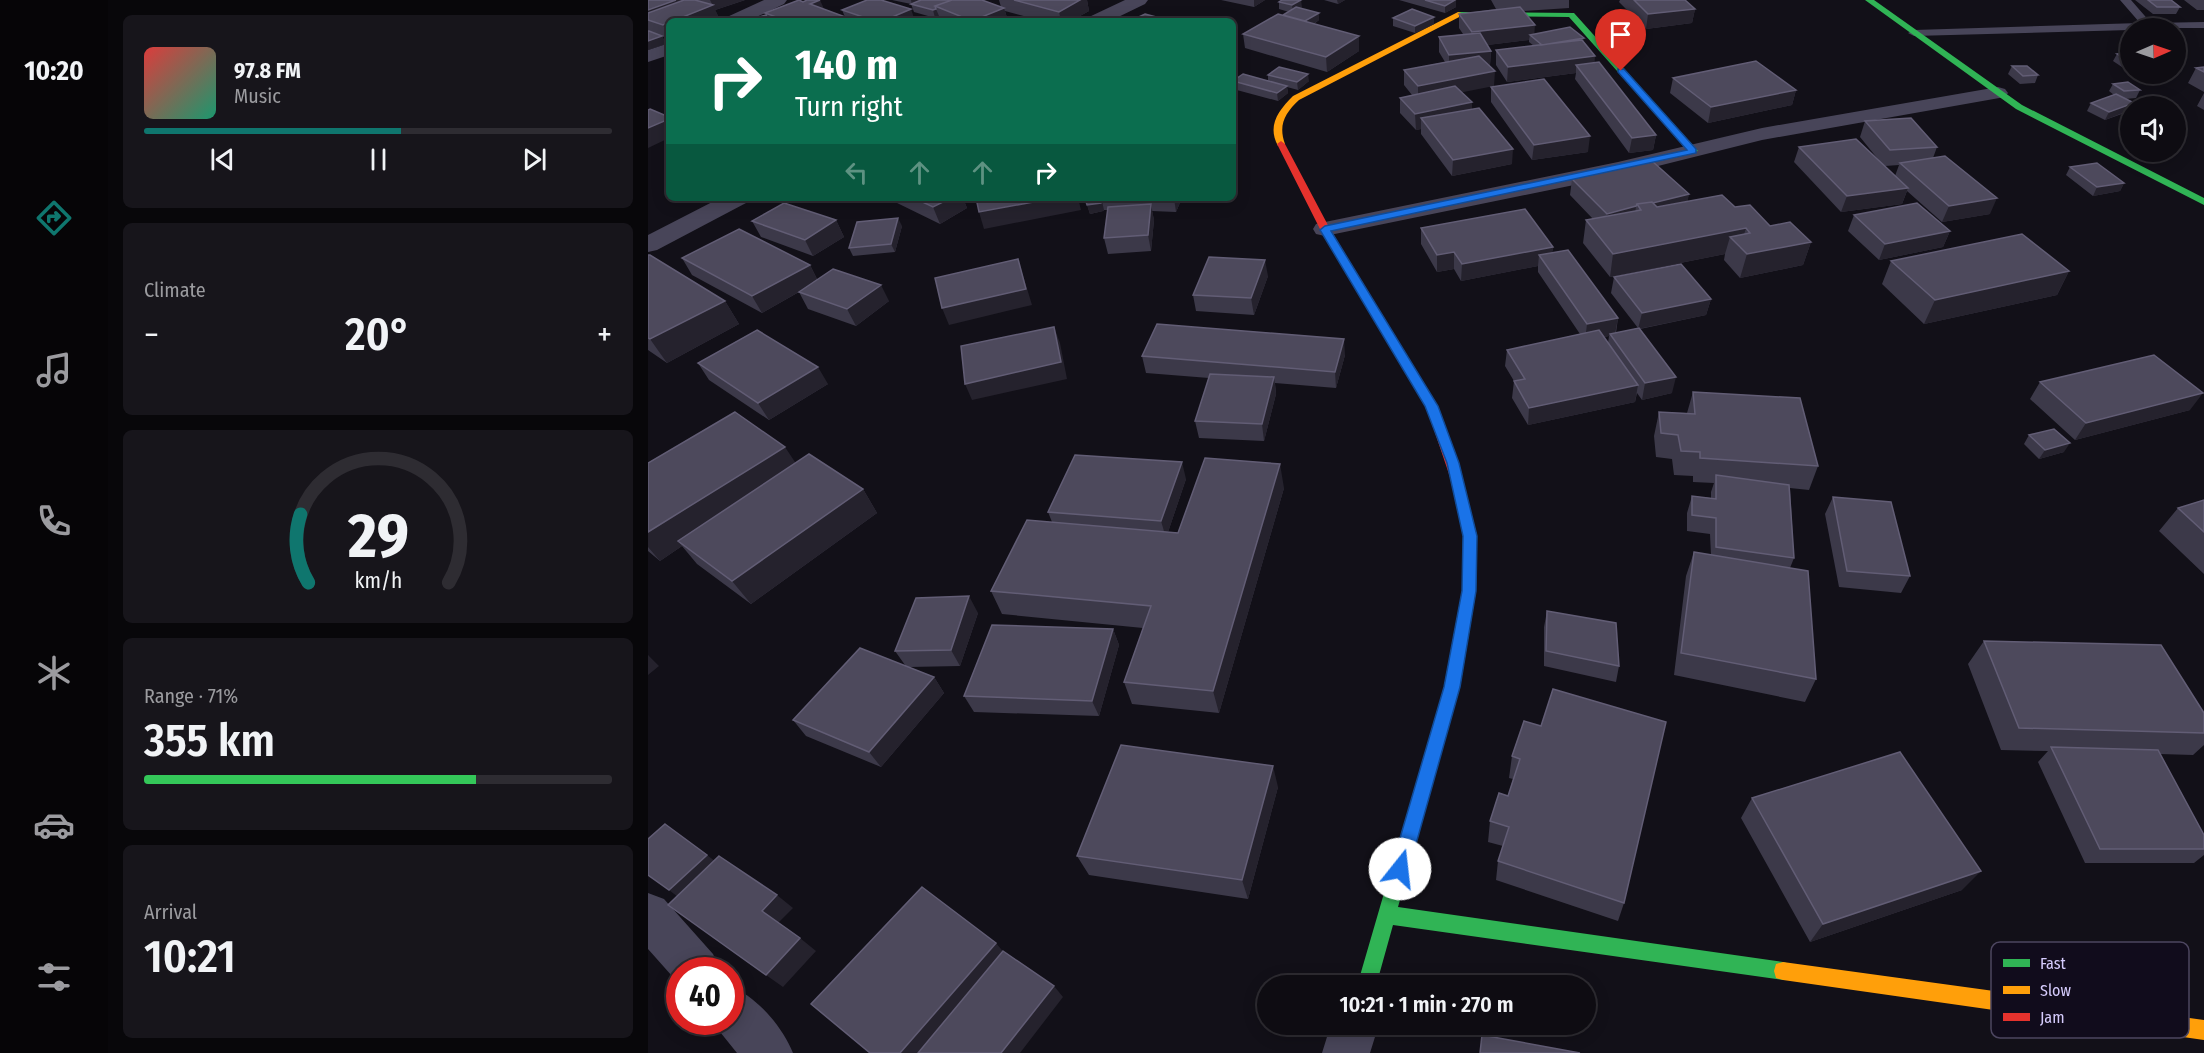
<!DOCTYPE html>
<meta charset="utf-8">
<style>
body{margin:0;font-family:"Fira Sans Condensed",sans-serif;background:#17151b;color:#f1f3f6;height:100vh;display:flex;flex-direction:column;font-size:22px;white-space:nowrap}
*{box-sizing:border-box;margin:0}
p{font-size:20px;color:#9b9b9f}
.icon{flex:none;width:33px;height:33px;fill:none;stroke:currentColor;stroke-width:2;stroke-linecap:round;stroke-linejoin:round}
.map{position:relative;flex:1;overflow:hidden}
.details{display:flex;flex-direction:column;gap:15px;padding:15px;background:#08070a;width:540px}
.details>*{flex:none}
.banner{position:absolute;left:18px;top:18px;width:570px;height:183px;border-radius:9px;box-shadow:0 3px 15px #0003,0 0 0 2px #2e2c32;background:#0b6e4f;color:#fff;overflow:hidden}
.needle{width:39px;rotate:88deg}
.tools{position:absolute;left:1472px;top:18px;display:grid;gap:12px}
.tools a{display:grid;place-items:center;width:66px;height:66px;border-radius:50%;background:#0e0c12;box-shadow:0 3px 15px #0003,0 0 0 2px #2e2c32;font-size:30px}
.speed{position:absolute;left:18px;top:957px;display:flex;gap:12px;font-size:30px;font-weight:700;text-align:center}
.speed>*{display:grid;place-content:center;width:78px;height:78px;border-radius:50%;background:#0e0c12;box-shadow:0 3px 15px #0003,0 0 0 2px #2e2c32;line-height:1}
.speed .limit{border:9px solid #d22;background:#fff;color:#111}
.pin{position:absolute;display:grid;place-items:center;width:51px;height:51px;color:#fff;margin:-62px -26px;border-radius:50% 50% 50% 0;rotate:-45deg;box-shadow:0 0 6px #0007}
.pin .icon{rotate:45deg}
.me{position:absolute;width:66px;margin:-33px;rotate:16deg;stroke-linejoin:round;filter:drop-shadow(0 0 4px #0008)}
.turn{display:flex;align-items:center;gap:21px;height:126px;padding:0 30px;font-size:27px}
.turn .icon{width:78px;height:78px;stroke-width:2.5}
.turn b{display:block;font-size:42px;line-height:51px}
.lanes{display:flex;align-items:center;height:57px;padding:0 30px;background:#0003;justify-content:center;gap:30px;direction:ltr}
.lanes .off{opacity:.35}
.big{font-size:45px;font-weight:600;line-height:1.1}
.details .card{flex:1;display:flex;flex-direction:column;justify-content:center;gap:9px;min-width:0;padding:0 21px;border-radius:9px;background:#17151b}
.details .dial{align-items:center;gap:0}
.dial svg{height:156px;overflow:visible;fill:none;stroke:#2e2c32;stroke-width:7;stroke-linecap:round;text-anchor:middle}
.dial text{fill:#f1f3f6;stroke:none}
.song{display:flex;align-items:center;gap:18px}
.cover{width:72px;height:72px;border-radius:9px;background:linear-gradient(135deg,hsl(0 70% 55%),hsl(160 70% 35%))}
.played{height:6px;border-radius:3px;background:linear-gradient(90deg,#0f766e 55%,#2e2c32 55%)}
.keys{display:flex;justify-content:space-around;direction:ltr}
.heat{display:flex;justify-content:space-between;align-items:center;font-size:33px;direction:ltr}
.charge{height:9px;border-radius:4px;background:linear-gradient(90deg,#34c759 71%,#2e2c32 0)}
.trip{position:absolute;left:609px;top:975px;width:339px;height:60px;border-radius:30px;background:#0e0c12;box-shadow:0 3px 15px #0003,0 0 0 2px #2e2c32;font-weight:600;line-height:60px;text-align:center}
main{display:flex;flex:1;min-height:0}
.tab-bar{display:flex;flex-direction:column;width:108px;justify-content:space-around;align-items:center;background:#060507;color:#9b9b9f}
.tab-bar .icon{width:42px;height:42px}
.tab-bar .selected{color:#0f766e}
.tab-bar b{font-size:27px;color:#f1f3f6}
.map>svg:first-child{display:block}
</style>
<main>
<nav class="tab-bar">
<b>10:20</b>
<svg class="icon selected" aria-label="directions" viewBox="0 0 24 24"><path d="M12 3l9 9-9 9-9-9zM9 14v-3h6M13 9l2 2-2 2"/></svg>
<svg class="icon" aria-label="music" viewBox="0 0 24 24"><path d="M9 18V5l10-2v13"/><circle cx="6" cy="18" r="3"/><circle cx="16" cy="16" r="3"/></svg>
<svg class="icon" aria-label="phone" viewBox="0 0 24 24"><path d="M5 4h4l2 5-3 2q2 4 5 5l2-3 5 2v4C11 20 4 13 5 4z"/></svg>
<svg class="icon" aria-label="climate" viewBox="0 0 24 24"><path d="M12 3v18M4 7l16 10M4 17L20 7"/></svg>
<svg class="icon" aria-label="car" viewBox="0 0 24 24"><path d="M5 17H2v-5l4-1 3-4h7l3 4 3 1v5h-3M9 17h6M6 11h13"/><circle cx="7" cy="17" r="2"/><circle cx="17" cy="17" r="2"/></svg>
<svg class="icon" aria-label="filters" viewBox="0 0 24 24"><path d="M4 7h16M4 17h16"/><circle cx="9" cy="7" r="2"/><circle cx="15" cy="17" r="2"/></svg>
</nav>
<section class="details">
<div class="card">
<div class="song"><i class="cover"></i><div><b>97.8 FM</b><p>Music</p></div></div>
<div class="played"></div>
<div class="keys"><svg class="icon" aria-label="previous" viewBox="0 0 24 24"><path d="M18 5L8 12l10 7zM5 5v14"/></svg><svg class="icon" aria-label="pause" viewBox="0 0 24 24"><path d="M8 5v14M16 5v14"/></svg><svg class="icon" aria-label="next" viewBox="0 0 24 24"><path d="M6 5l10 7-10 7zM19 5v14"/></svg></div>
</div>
<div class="card"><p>Climate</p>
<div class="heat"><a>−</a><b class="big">20°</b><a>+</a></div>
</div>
<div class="card dial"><svg viewBox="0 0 100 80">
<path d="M14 69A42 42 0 1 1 86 69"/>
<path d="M14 69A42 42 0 0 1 10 34" stroke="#0f766e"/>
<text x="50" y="56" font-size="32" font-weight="700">29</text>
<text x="50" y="72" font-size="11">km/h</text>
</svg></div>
<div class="card"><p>Range · 71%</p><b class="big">355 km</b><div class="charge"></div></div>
<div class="card"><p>Arrival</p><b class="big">10:21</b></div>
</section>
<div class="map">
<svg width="1556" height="1053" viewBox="0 0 1556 1053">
<rect width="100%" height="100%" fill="#121018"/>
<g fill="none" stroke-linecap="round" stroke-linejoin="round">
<path fill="#484559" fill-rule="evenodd" d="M1472 0H1483L1503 23 1556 22V28H1482V30L1266 36 1260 33 1266 30 1492 23Z"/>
<path fill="#484559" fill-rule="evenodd" d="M116 0H139L136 4 100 21H76L79 17Z
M477 0H500L497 4 462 21H438L441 17Z
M21 43V55L0 62V50Z
M1350 87 1357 89 1360 93 1357 97 1114 140 970 176 677 236 668 234 665 229 668 224 677 222 970 162 1114 128Z
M72 198H102L98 203 9 250 0 252V235Z
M0 893 16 899 65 954 72 970H32V985L0 949Z
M82 986C109 997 134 1026 145 1053H89L64 1022H82Z
M683 1024H731L722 1053H674Z"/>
<path fill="#30b455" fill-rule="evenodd" d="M1217 0H1226L1374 105 1556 198V205L1368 109Z
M810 12 926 13 1050 151 1042 153 921 17 813 16H810Z
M809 475 815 480 829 536 828 591 812 687 750 907 1135 962 1142 964 1144 971 1142 978 1135 980 745 925 728 986H709L796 687 814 591 815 536 803 480Z"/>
<path fill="#ff9f0a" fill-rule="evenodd" d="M810 12 817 14 651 100C637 113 630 125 637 144L630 146C619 126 630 111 645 96Z
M1135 962 1556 1020V1040L1135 980 1128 978 1126 971 1128 964Z"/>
<path fill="#e5322d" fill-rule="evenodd" d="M633 141 637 144 682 229 790 406 815 480 814 483H804L803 480 778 406 672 229 629 144Z"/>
</g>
<path fill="#3c3949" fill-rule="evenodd" d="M0 0H97L67 10 72 20 21 21V39L14 36 18 44 0 50Z
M244 0H334L353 7 351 0H439L441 11 423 21H395L357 11 360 21H293L291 16 287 18 266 12 263 4Z
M573 0H617L606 7Z
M676 0H697L690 4Z
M751 0H808V7L797 13Z
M843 0H921V8L875 11 886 34 936 42 947 63 1008 135 1005 150 981 153 927 79 928 73 859 82 848 65V50L886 46 881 42V40L839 45 843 51 842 65 814 92 824 110 864 164 804 176 773 134V129L768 130 752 113V98L764 95 756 85V70L797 62 791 52V37L815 34 811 28V14L848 9Z
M972 0H1037L1047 9 1044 23 998 29 971 2Z
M1487 0H1523L1532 7 1528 14H1505Z
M1536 0H1556V10H1549Z
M631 2 654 7 652 8 671 20 666 24 711 51 679 72 597 48 595 34 641 12 631 9Z
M176 9 197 17 194 10 266 18 277 21H106L105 19 118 15 117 13Z
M745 18 786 24 767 33 745 26Z
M1482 52V71H1480L1465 61 1469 54Z
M1364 66 1390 75 1387 83 1372 84 1360 74Z
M1556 67V92L1540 83 1548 68Z
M620 75 661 81 650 90 639 87 640 93 630 101 585 89V80H620Z
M1025 78 1148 90 1144 105 1060 123 1022 93Z
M1465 84 1492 90 1488 98 1477 99 1486 103 1484 106H1482V111L1457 120 1439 111 1443 103 1466 95 1461 91Z
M843 87 940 152 884 160 843 102Z
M1556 93V110L1549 106Z
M1217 121 1289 147 1285 158 1342 214 1294 222 1259 191 1254 204 1193 212 1146 162 1151 147 1234 164 1212 137ZM1251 165 1247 176 1237 166Z
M1422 167 1476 183 1472 191 1445 196 1418 175Z
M924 179 1041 194 1039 201 1087 207 1122 226 1163 242 1155 265 1092 278 1076 260 1077 254 962 277 935 243 938 220 945 219 922 195Z
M244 198H315L319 208 292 224 245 201Z
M437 198H534L528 212 504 211 506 220 503 251 460 254 456 238 460 210H456L455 211 442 214Z
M1206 215 1302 231 1295 247 1231 260 1200 231Z
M188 220 196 237 165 256 113 237 104 221Z
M254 226 247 252 205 256 201 248Z
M773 228 905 247 904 253 970 318 968 333 990 328 963 293 966 277 1063 299 1058 315 992 329 1024 393 994 400 989 393 987 402 880 425 864 398 866 381 857 366 859 350 932 334 890 272V266L813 281 806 269 789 272 773 244ZM961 336 960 343 956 337Z
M0 255 77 301 91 324 19 363 0 350Z
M34 258 162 265 169 279 241 301 208 326 160 309 151 292 114 313 44 275Z
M1243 261 1421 271 1409 295 1276 324 1234 284Z
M620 276 606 315 548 311 545 295Z
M697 355 688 388 627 383 628 394 616 441 551 438 547 421 561 378 498 373 494 356Z
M50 363 180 384 121 420 61 380Z
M1392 382 1542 410 1427 440 1382 399Z
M1045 392 1170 466 1161 490 1142 488 1146 558 1142 568 1168 679 1157 702 1026 675 1038 576 1046 552 1063 555 1062 534 1039 531V513L1044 496 1063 498V492L1066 483 1045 482V476L1026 475 1024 459 1008 457 1006 436 1011 412 1039 413Z
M1381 435 1416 452 1391 459 1376 444Z
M0 463H148L215 489 229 513 103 604 49 564 34 546 12 561 0 551Z
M538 479 520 532 530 533 636 488 571 713 484 704 476 682 495 628 354 614 343 591 404 522 400 512Z
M1185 497 1262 576 1253 593 1191 587 1177 514Z
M1556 500V574L1511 531 1530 508Z
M899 611 971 666 968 682 896 666V627Z
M330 613 312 666 261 667 286 677 296 693 233 767 158 736 145 720 257 665 247 651Z
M465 629 471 645 451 716 326 712 316 696Z
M1336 641 1556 713V745L1545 755 1512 754 1556 835V855L1546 863H1437L1390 762 1400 751 1353 750 1320 664Z
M876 721 976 903 970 921 848 880 850 861 855 846 840 842 842 821 860 796 865 779 861 778 864 756Z
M630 787 600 899 441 875 429 856Z
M1104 798 1314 890 1162 942 1093 818Z"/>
<path fill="#25222d" d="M28 0H43L0 20V10Z
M62 0H97L67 10Z
M172 0 181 20 162 4Z
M263 0H274L264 5Z
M432 0H439L441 11 423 21H413L411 12Z
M606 0H617L606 7Z
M653 0 654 7 645 13 644 5Z
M689 0H697L690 4Z
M807 0H808V7L797 13V6Z
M65 5 72 20 68 21H25Z
M356 8 360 21H325Z
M263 9 267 21H235Z
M288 9 291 16 287 18 285 10Z
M1047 9 1044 23 998 29 1000 14Z
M671 13V20L658 29 657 21Z
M786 17V24L767 33V26Z
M21 22V36L15 25Z
M887 25 886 38 882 35 881 40 824 47V32Z
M14 36 18 44 0 50V41Z
M711 36V51L679 72 678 57Z
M936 38 935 45 895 46Z
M843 51 842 65 801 70V55Z
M947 56 946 71 928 65V73L859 82 860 67Z
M847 71 846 86 770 101V86Z
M660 74 661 81 650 90 649 82Z
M639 86 640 93 630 101 629 93Z
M1148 90 1144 105 1060 123 1063 107Z
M824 102V117L773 118V129L768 130 767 114Z
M1486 103 1484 106H1482V110L1457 120 1461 112Z
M21 119V138L0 148V128Z
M1008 135 1005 150 981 153 984 138Z
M942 136 940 152 884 160 886 145Z
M865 149 864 164 804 176 805 160Z
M1476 183 1472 191 1445 196 1449 187Z
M1260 188 1254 204 1193 212 1199 196Z
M1041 194 1038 210H993L990 206Z
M303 198H315L319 208 292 224 285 207Z
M407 198H430L433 210 336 229 331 212Z
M526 198H534L528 212Z
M1349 198 1342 214 1294 222 1301 206Z
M454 201 456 210 455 211 442 214 439 205Z
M503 204 506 220 503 251 500 235Z
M988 206 986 223 956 230 959 214Z
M250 218 254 226 247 252 243 244Z
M188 220 196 237 165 256 157 240Z
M1098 228 1092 248 1082 237 1077 254 962 277 965 254Z
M1302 231 1295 247 1231 260 1237 244Z
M1163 242 1155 265 1092 278 1099 254Z
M905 247 903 263 891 255 890 266 813 281 814 264Z
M806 252V269L789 272V255Z
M370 259 384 305 301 325 294 308Z
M617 260 620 276 606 315 603 298Z
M162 265 170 281 114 313 104 296Z
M1421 271 1409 295 1276 324 1287 300Z
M233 285 241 301 208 326 199 309Z
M1063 299 1058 315 990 329 994 313Z
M77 301 91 324 19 363 2 339Z
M970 318 967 334H962L961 336 937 341 939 324Z
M406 327 412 343 419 379 324 400 317 384Z
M696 339 697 355 688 388 687 372Z
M170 367 180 384 121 420 110 403Z
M626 377 628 394 616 441 614 424Z
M1028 377 1024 393 994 400 997 383Z
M990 385 987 402 880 425 881 408Z
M1555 393 1542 410 1427 440 1438 423Z
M1422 443 1416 452 1391 459 1397 450Z
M137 447 153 471 30 541 34 546 12 561 0 547V532Z
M534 462 538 479 518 538 513 521Z
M632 464 636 488 571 713 565 691Z
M215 489 229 513 103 604 84 581Z
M321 596 330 613 312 666 303 650Z
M465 629 471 645 451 716 444 701Z
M0 655 11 666 0 675Z
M286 677 296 693 233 767 221 752Z
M625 766 630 787 600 899 594 880Z
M59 855 68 862 30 897 21 890Z
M1333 871 1314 890 1162 942 1175 924Z
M129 895 145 908 129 924 114 911Z
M152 938 168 951 135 987 118 975Z
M348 943 358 955 275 1053H252Z
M406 986 415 997 372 1053H353Z"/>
<path fill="#4d495c" stroke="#625d75" stroke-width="1.5" d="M0 0H28L0 10Z
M36 0H47L65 5 25 21H21V22L15 25 0 20V13Z
M151 0 155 2 159 0H172L162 4 208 21H139L117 13Z
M219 0H233L263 9 235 21H227L194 10Z
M273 0H304L287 6 288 9 285 10 263 4Z
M304 0H334L356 8 324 21 287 6Z
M366 0H432L411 12Z
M634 0H653L644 5 631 2Z
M777 0H807L797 6Z
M986 0H1037L1047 9 1000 14Z
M1500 0H1523L1532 7H1509Z
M648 7 671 13 657 21 635 15Z
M872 7 887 25 824 32 811 14Z
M764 9 786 17 767 26 745 18Z
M497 14 516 19 513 21H482Z
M630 14 711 36 678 57 595 34Z
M118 15 121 21H109L105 19Z
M267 18 277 21H259Z
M922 27 936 38 894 45 882 35Z
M0 31H1L14 36 0 41Z
M832 33 843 51 801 55 791 37Z
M934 40 947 56 860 67 848 50Z
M1482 52V62L1469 54Z
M831 56 847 71 770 86 756 70Z
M1108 61 1148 90 1063 107 1025 78Z
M951 62 1008 135 984 138 928 65Z
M1364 66H1379L1390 75 1375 76Z
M631 67 660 74 649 82 620 75Z
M1556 67V72L1548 68Z
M595 74 639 86 629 93 585 81Z
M896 79 942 136 886 145 843 87Z
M1480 82 1492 90 1476 91 1465 84Z
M807 86 824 102 767 114 752 98Z
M1468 94 1486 103 1461 112 1443 103Z
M831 108 865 149 805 160 773 118Z
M2 109 21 117V119L0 128V110Z
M1263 118 1289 147 1242 150 1217 121Z
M1208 139 1260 188 1199 196 1151 147Z
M1297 156 1349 198 1301 206 1252 163Z
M1004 161 1041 194 1005 203 1004 202 989 204 988 206 959 214 924 179Z
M1449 163 1476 183 1449 187 1422 167Z
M1074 195 1087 207 1102 205 1122 226 1142 222 1163 242 1099 254 1082 237 1102 233 1098 228 965 254 938 220 993 210 989 204 1004 202 1009 207Z
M266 198H303L285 207Z
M328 198H407L331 212Z
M437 198H453L454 201 453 203 439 205Z
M136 203 188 220 157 240 104 221Z
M1269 203 1302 231 1237 244 1206 215Z
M503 204 500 235 456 238 460 207Z
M877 209 905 247 814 264 806 252 789 255 773 228Z
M250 218 243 244 201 248 209 222Z
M91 229 162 265 104 296 34 258Z
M1374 234 1421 271 1287 300 1243 261Z
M920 250 970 318 939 324 891 255Z
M0 255H2L77 301 2 339 0 338Z
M561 257 617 260 603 298 545 295Z
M370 259 378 289 294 308 287 278Z
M1033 264 1063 299 994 313 966 277Z
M185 269 233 285 199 309 151 292Z
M509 324 696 339 687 372 494 356Z
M406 327 413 362 317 384 313 346Z
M991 328 1028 377 997 383 962 334Z
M109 330 170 367 110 403 50 363Z
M951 330 990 385 881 408 866 381 877 379 859 350Z
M1506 355 1555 393 1438 423 1392 382Z
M562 374 626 377 614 424 547 421Z
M1045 392 1152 398 1170 466 1052 458V452L1033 451 1030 435 1013 433 1011 412 1047 414Z
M87 412 137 447 0 532V463Z
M1406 429 1422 443 1397 450 1381 435Z
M161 454 215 489 84 581 30 541Z
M427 455 534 462 513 521 400 512Z
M557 458 632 464 565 691 476 682 503 606 343 591 379 520 530 533Z
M1068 475 1141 485 1146 558 1068 547V518L1044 515V496L1068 499Z
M1185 497 1243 502 1262 576 1199 571Z
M1556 500V532L1530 508Z
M1046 552 1160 571 1168 679 1033 653Z
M321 596 303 650 247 651 268 598Z
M899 611 968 623 971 666 898 651Z
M344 625 465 629 444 701 316 696Z
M1336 641 1513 645 1556 713V733L1371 728Z
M212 648 286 677 221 752 145 720Z
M905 689 1018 722 976 903 850 861 861 827 842 821 851 793 860 796 872 759 864 756 876 721 893 726Z
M473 745 625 766 594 880 429 856Z
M1403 747 1510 750 1556 835V849H1452Z
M1252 752 1333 871 1175 924 1104 798Z
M17 824 59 855 21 890 0 875V839Z
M71 856 129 895 114 911 152 938 118 975 20 905Z
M274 887 348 943 252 1053H222L163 1004Z
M355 951 406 986 353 1053H270Z
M834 1035 932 1053H832Z"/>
<path fill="#1a73e8" stroke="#114b97" stroke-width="1.5" d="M970 69H976L1048 149V153L683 231 790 406 811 463 829 536 828 591 812 687 761 869 758 875 752 878 746 875 743 869 796 687 814 591 815 536 799 463 777 406 672 230 677 226 1039 150 970 72Z"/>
<rect x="1343" y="942" width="198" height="96" rx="9" fill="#110c1c" stroke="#4c455f" stroke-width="1.5"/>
<rect x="1355" y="959" width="27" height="8" fill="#30b455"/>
<rect x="1355" y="986" width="27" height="8" fill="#ff9f0a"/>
<rect x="1355" y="1013" width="27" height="8" fill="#e5322d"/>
<g font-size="16" fill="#d5cbfc">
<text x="1392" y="969">Fast</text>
<text x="1392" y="996">Slow</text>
<text x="1392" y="1023">Jam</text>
</g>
</svg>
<div class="tools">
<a><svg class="needle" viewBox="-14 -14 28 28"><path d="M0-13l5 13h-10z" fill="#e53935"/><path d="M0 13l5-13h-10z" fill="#9b9b9f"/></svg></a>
<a><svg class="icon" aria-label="sound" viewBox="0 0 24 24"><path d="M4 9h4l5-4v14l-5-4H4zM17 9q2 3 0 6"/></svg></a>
</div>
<div class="speed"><div class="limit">40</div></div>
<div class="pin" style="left:973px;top:71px;background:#d93025"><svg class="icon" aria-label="arrive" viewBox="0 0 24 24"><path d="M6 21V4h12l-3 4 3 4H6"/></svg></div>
<svg class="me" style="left:752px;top:869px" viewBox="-20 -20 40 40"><circle r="19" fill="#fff"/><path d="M0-13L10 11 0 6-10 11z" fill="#1a73e8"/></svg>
<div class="trip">10:21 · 1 min · 270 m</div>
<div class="banner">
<div class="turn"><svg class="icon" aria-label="right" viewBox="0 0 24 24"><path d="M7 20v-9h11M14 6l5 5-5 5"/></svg><div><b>140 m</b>Turn right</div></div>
<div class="lanes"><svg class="icon off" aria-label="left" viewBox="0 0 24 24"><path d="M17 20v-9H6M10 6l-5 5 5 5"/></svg><svg class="icon off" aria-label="ahead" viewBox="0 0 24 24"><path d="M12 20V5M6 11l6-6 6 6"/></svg><svg class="icon off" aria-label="ahead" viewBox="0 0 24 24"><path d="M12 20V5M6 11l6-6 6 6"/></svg><svg class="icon" aria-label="right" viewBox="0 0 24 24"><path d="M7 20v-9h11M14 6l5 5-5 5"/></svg></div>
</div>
</div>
</main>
